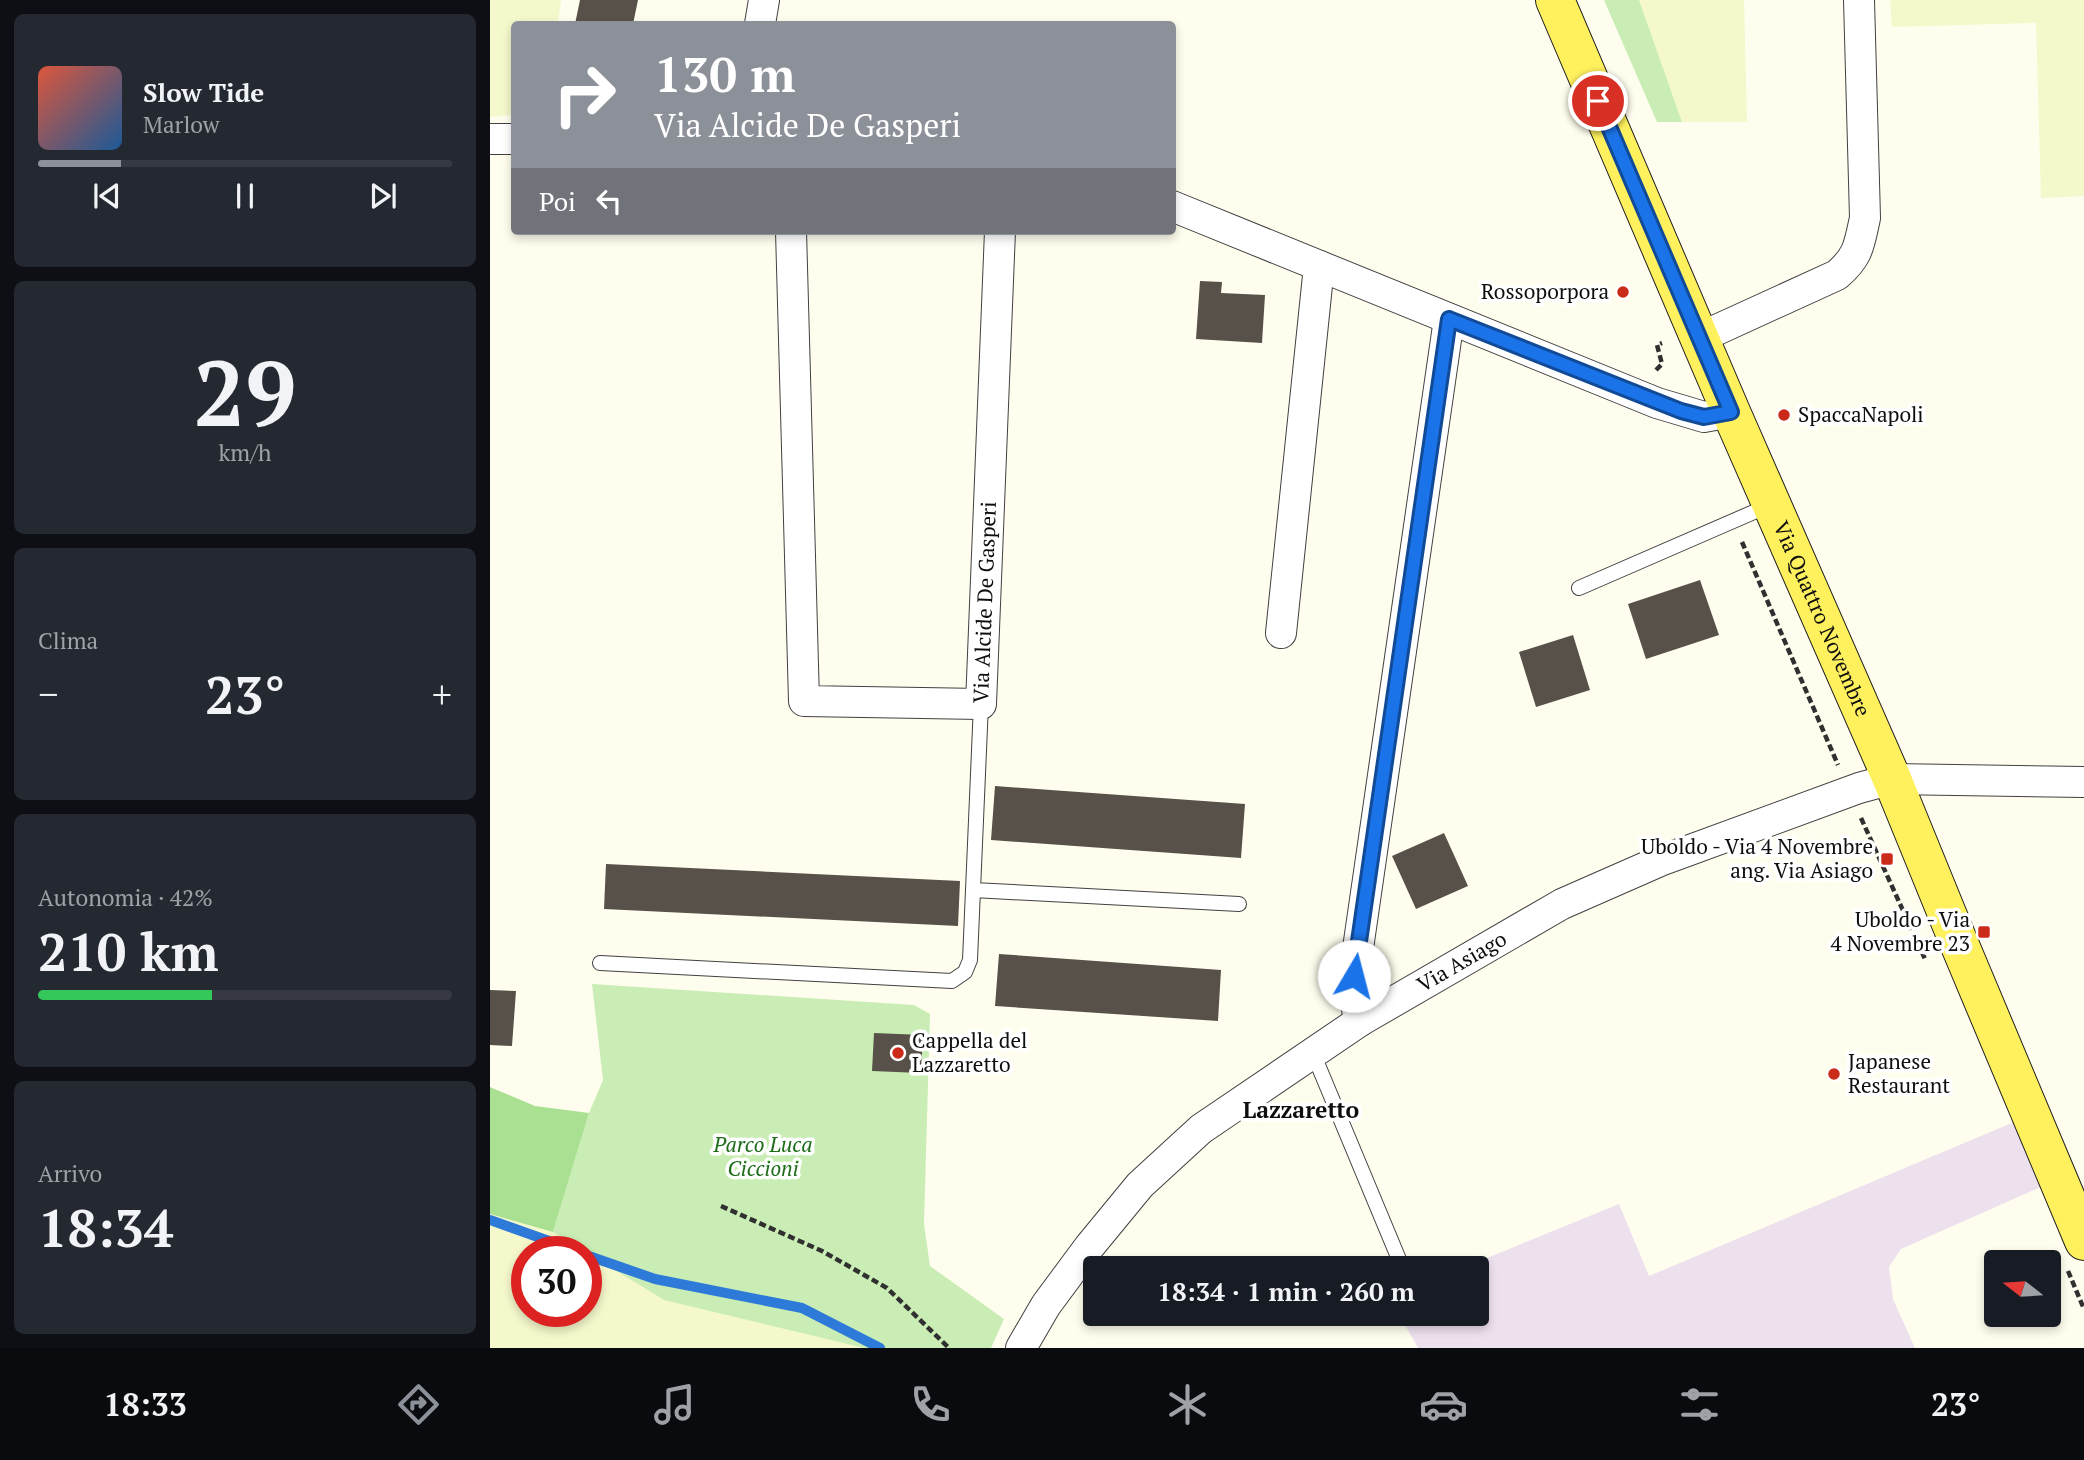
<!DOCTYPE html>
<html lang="it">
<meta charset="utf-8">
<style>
body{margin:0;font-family:"PT Serif",serif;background:#242831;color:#f1f3f6;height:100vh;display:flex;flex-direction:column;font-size:26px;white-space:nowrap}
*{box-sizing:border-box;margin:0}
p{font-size:23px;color:#9ea1a6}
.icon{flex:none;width:38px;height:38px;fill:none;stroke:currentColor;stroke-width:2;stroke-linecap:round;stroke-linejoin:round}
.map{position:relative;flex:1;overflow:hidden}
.details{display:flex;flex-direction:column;gap:14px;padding:14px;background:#0d0f14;width:490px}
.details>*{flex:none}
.hud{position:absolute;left:21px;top:21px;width:665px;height:214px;border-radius:7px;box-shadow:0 4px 10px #0003;background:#8c9099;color:#fff;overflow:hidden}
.needle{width:46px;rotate:287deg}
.controls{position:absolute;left:1494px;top:1250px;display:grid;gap:14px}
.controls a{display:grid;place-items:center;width:77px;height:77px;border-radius:7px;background:#171b24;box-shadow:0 4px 10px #0003;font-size:35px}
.speed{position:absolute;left:21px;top:1236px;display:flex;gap:14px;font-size:35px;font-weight:700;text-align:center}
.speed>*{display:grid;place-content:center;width:91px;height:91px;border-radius:50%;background:#171b24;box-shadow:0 4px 10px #0003;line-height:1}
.speed .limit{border:10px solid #d22;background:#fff;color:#111}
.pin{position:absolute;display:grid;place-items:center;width:60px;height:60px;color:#fff;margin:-30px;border:4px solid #fff;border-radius:50%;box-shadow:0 2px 7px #0007}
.me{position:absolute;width:77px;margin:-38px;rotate:8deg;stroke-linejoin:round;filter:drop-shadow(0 0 5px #0008)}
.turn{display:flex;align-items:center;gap:24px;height:147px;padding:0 28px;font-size:32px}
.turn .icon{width:91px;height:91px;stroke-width:2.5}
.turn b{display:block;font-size:49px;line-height:60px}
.then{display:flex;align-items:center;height:66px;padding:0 28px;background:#0003;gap:14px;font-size:26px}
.big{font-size:52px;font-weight:800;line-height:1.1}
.details .tile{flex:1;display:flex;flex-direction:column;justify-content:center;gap:10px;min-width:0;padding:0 24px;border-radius:10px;background:#242831}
.details .dial{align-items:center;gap:0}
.dial b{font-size:91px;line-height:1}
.song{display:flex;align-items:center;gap:21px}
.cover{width:84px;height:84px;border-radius:10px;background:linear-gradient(135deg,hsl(10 70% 55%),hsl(210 70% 35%))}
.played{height:7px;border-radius:4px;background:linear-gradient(90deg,#8c9099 20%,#363941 20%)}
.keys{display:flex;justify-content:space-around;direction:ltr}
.heat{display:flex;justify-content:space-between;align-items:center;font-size:38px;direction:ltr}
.charge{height:10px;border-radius:5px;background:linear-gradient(90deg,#34c759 42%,#363941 0)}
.trip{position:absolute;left:593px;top:1256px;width:406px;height:70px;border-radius:7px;background:#171b24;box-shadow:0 4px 10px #0003;font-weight:800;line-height:70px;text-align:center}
.tab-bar{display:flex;height:112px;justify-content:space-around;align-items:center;background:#090b0e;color:#9ea1a6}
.tab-bar .icon{width:49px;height:49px}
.tab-bar .current{color:#8c9099}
.tab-bar b{font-size:32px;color:#f1f3f6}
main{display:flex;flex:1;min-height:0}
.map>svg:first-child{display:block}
</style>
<main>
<section class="details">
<div class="tile">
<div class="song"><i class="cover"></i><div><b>Slow Tide</b><p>Marlow</p></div></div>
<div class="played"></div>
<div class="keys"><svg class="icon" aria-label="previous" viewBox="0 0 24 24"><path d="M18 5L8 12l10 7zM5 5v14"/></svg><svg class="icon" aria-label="pause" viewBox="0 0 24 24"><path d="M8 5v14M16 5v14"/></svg><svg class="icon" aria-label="next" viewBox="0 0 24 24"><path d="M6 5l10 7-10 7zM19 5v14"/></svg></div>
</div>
<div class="tile dial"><b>29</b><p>km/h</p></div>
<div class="tile"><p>Clima</p>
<div class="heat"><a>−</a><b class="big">23°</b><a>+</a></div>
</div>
<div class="tile"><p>Autonomia · 42%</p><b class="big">210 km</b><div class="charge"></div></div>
<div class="tile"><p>Arrivo</p><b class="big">18:34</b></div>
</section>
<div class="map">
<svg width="1594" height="1348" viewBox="0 0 1594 1348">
<rect width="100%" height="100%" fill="#fffeee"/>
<path fill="#ede1ed" d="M1524 1122 1551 1187 1411 1249 1399 1267 1403 1299 1425 1348H928L909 1314H987V1269H970L1129 1204 1159 1276Z"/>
<path fill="#f5f8cb" d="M0 0H71L68 24H24V115L0 117Z
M1149 0H1254L1257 122H1192Z
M1400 0H1594V196L1551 198 1546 23 1402 27Z
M0 1214 63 1232 95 1251H37V1311H96V1252L174 1300 374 1348H0Z"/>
<path fill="#c9edb4" d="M1114 0H1149L1192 122H1167Z
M102 984 424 1005 440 1014 434 1224 440 1266 514 1319 501 1348H374L174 1300 63 1232 99 1113 113 1080Z"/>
<path fill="#a9e092" d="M0 1087 45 1106 99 1113 63 1232 0 1214Z"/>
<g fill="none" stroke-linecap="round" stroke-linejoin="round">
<path stroke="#2e7ad9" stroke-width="10" d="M0 1220 87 1251
M96 1255 165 1279 312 1308 390 1348"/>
</g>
<path fill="#575149" d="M90 0H148L143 24H85Z
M710 281 732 282 731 293 775 295 772 343 706 339Z
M1210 580 1229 635 1156 659 1138 604Z
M1083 635 1100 690 1046 707 1029 652Z
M505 786 755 804 751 858 501 840Z
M954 833 978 886 926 909 902 856Z
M116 864 470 881 468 926 114 909Z
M509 954 731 970 728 1021 505 1006Z
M0 990 26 991 22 1046 0 1045Z
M384 1033 433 1035 431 1073 382 1071Z"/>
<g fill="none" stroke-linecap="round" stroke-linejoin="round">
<g stroke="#414141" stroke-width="16">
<path id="service" d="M1089 588 1280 505
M483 890 749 904
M110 963 462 981 475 972 480 960 491 704
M823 1053 913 1269"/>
</g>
<g stroke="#414141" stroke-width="32">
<g id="minor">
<path d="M270 24 274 0"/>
<path d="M0 139H24"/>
<path d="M682 206 1167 403 1214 417 1241 412"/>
<path id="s1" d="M301 231 314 701 491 704 510 231"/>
<path d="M1209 338 1347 275C1369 256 1369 245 1375 218L1369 0"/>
<path d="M791 633 829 266"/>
<path d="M870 1021 865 1001 864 976 959 319"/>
<path id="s2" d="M531 1348 556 1305 599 1247 650 1185 711 1129 870 1021 1072 904 1170 861 1369 788 1402 779 1594 782"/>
</g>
</g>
<g stroke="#1f1f1f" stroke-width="40">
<g id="primary">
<path id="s3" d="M1065 0 1241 412 1402 779 1471 948 1594 1241"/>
</g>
</g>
<path stroke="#303030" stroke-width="4.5" stroke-dasharray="7 3.5" stroke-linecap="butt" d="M1166 370 1172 364 1167 345 1172 343
M1252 542 1348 765
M1371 818 1435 959
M231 1206 332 1251 397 1288 459 1348
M1578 1271 1594 1309"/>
<use href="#service" stroke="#fff" stroke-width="14"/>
<use href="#minor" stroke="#fff" stroke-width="30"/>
<use href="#primary" stroke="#fff15e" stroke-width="38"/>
</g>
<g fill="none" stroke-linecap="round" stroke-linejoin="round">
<g stroke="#114b97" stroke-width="18">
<path id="route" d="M864 976 959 319 1191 411 1214 417 1241 412 1108 101"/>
</g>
<use href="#route" stroke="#1a73e8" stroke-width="12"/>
</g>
<g fill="#cb2c19" stroke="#fff" stroke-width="2.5">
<circle cx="1133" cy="292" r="7"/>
<circle cx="1294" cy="415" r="7"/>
<rect x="1390" y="852" width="14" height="14" rx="3.5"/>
<rect x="1487" y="925" width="14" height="14" rx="3.5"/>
<circle cx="408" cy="1053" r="7"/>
<circle cx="1344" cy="1074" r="7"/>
</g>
<g text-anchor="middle" stroke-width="7" stroke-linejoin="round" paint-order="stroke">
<g font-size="21" fill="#0e0e0e" stroke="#fff" text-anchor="end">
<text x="1119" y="299">Rossoporpora</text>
<text x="1308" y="422" text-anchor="start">SpaccaNapoli</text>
<text x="1383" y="854">Uboldo - Via 4 Novembre<tspan x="1383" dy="24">ang. Via Asiago</tspan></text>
<text x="1480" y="927">Uboldo - Via<tspan x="1480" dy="24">4 Novembre 23</tspan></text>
<text x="422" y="1048" text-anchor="start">Cappella del<tspan x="422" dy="24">Lazzaretto</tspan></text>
<text x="1358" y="1069" text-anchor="start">Japanese<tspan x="1358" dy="24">Restaurant</tspan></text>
</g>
<g font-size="21" fill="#0e0e0e" stroke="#fff">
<text dy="7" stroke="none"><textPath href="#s1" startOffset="749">Via Alcide De Gasperi</textPath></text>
<text dy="7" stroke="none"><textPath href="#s3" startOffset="674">Via Quattro Novembre</textPath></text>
<text dy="7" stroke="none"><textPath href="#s2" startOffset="595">Via Asiago</textPath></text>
</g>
<g font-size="21" font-style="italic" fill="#1c6c18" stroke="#fff">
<text x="273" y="1152">Parco Luca<tspan x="273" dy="24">Ciccioni</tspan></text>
</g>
<g font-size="23" font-weight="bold" fill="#0e0e0e" stroke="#fff">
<text x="811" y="1118">Lazzaretto</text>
</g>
</g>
</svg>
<div class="controls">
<a><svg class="needle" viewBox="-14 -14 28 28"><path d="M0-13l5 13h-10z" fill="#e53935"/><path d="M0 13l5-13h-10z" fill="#9ea1a6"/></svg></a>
</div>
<div class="speed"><div class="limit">30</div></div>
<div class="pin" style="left:1108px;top:101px;background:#d93025"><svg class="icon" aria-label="arrive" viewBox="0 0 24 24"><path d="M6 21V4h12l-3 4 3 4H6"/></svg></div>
<svg class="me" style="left:864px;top:976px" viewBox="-20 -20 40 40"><circle r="19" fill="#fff"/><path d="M0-13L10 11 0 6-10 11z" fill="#1a73e8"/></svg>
<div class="trip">18:34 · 1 min · 260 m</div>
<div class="hud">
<div class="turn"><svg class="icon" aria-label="right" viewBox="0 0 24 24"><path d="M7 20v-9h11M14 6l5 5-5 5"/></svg><div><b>130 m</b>Via Alcide De Gasperi</div></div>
<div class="then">Poi<svg class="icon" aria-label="left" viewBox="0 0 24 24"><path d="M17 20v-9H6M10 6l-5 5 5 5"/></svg></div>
</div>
</div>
</main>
<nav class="tab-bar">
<b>18:33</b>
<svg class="icon current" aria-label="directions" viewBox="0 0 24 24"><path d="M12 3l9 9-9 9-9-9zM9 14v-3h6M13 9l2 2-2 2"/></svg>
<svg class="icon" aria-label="music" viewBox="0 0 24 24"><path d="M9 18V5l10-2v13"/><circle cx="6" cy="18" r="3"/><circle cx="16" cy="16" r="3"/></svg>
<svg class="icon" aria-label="phone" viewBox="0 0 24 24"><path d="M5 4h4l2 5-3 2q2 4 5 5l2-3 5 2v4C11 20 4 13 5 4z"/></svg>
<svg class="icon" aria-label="climate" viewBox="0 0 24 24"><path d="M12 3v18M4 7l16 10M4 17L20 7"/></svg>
<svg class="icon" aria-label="car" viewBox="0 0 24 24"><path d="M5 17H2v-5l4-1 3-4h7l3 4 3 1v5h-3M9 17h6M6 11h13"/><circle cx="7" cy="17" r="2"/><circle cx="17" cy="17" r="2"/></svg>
<svg class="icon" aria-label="filters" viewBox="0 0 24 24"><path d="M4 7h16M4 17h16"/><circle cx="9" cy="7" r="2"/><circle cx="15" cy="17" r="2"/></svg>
<b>23°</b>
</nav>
